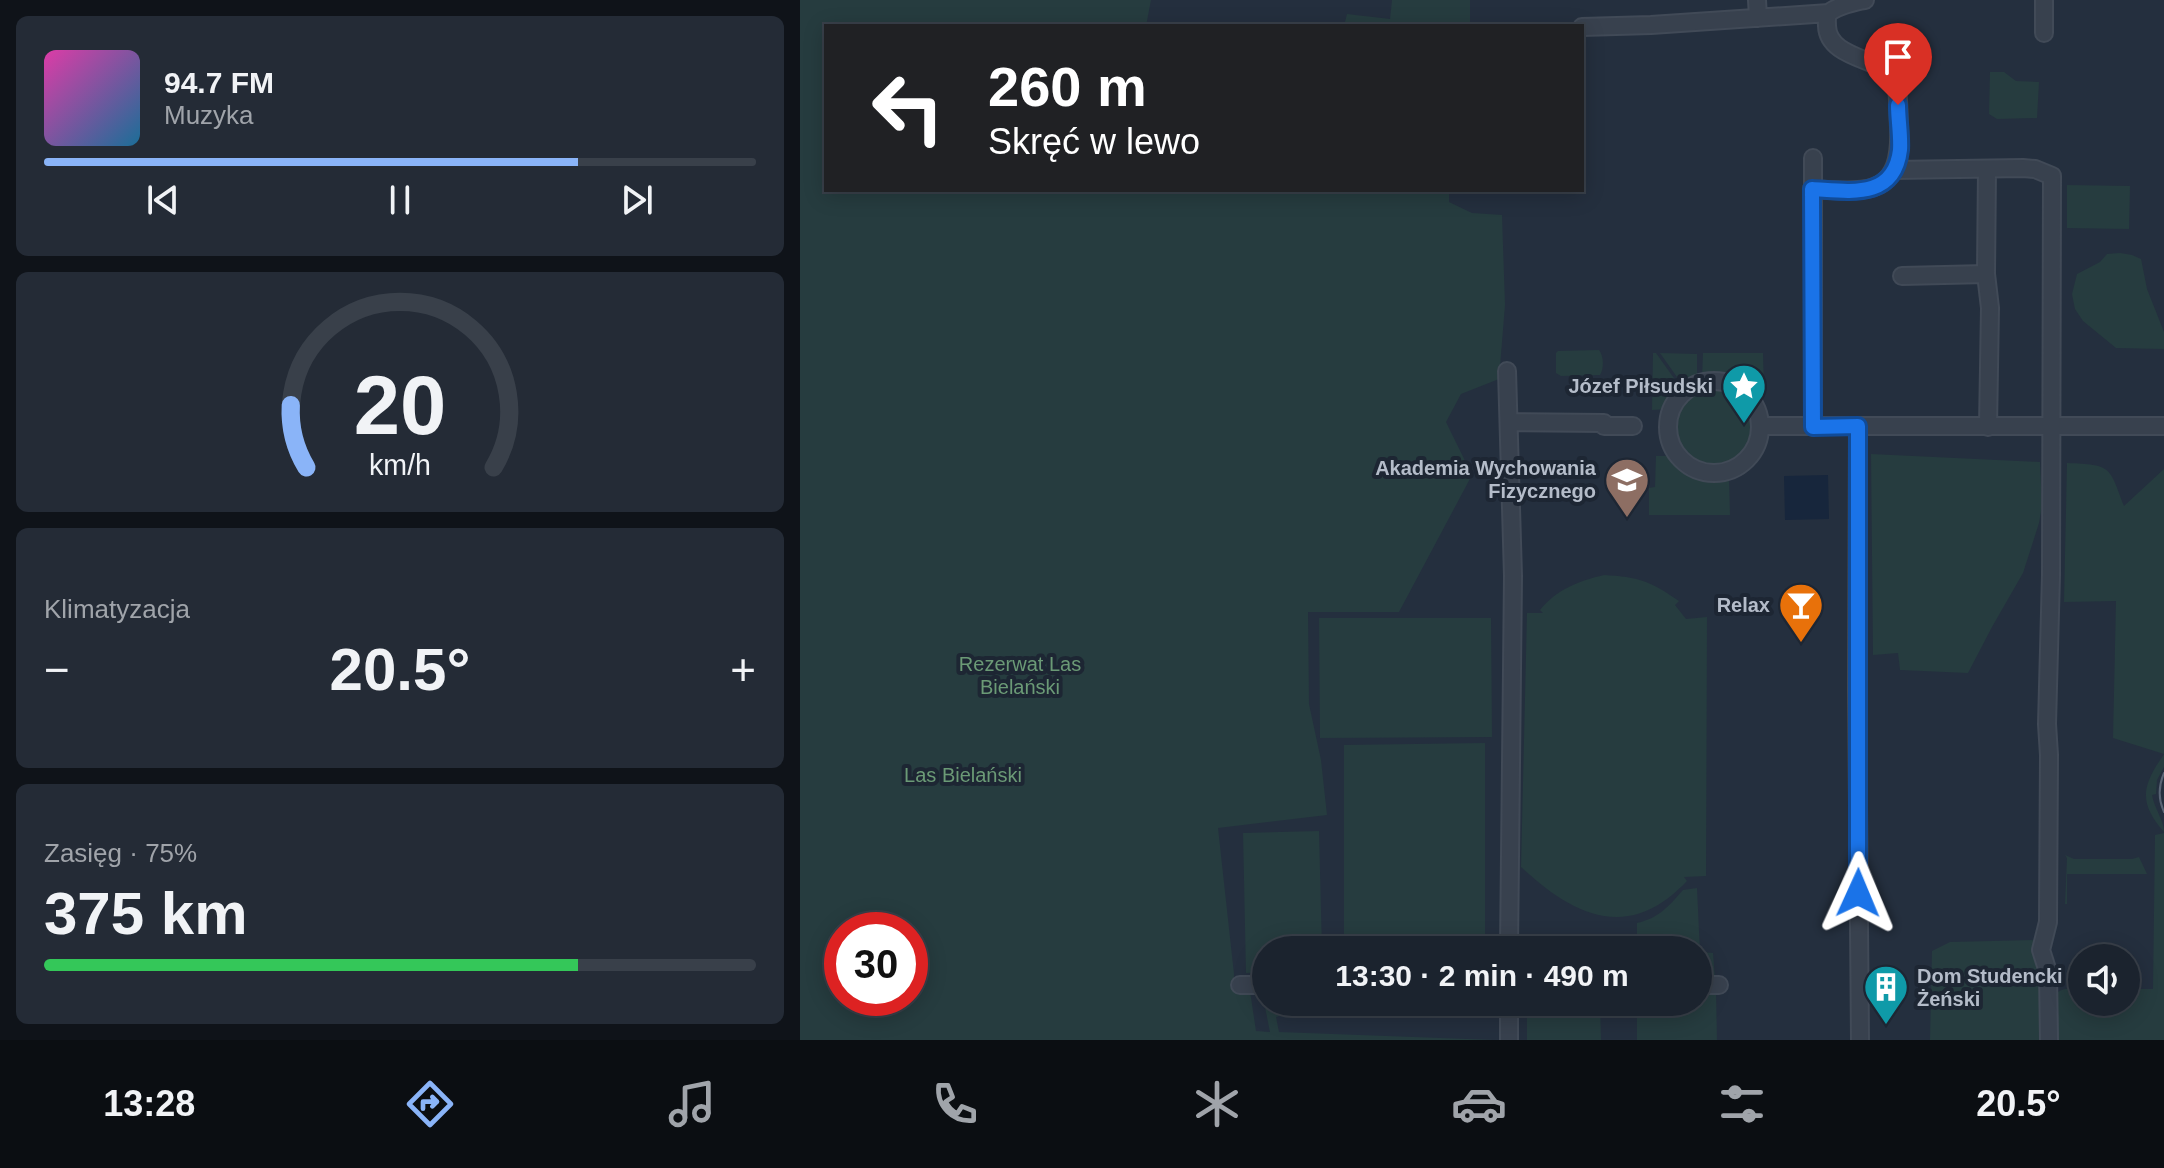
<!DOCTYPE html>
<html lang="pl">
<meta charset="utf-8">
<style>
body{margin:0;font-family:Helvetica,sans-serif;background:#242b36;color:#f1f3f6;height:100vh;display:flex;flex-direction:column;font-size:30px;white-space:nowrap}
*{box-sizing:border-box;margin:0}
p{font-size:26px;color:#a0a4aa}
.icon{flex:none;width:44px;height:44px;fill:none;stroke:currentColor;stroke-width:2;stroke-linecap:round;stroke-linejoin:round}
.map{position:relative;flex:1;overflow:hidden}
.side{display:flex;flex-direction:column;gap:16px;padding:16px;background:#0f1319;width:800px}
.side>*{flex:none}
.hud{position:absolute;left:24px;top:24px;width:760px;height:168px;border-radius:0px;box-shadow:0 4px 20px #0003,0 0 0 2px #39404a;background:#202124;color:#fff;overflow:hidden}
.controls{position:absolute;left:1268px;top:944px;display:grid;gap:16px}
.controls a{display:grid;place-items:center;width:72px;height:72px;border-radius:50%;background:#1b232e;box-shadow:0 4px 20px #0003,0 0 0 2px #39404a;font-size:40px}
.speed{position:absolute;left:24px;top:912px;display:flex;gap:16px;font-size:40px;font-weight:700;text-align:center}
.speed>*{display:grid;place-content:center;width:104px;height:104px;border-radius:50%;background:#1b232e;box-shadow:0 4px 20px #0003,0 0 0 2px #39404a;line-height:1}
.speed .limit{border:12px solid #d22;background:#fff;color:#111}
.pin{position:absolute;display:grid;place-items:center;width:68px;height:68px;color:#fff;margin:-82px -34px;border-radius:50% 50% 50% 0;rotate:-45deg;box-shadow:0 0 8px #0007}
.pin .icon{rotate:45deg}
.me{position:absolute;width:88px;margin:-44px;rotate:1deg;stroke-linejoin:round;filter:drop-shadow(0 0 6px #0008)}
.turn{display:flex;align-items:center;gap:28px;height:168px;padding:0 32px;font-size:36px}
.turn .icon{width:104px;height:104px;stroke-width:2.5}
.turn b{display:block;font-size:56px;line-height:68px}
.big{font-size:60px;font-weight:600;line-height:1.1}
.side .widget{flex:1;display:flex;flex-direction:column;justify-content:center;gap:12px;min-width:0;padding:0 28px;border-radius:12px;background:#242b36}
.side .dial{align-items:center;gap:0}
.dial svg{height:208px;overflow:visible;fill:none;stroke:#39404a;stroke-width:7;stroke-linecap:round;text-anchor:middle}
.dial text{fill:#f1f3f6;stroke:none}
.song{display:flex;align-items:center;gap:24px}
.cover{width:96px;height:96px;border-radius:12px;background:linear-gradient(135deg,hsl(320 70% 55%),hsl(200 70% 35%))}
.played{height:8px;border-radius:4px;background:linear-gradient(90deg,#8ab4f8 75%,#39404a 75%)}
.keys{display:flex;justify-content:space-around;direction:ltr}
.heat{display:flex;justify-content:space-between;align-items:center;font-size:44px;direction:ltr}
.charge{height:12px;border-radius:6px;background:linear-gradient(90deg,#34c759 75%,#39404a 0)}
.trip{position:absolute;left:452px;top:936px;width:460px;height:80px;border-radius:40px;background:#1b232e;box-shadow:0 4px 20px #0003,0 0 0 2px #39404a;font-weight:600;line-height:80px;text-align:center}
.menu{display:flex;height:128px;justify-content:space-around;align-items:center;background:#0b0e12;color:#a0a4aa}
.menu .icon{width:56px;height:56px}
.menu .on{color:#8ab4f8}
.menu b{font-size:36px;color:#f1f3f6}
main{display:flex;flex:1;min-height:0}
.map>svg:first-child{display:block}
</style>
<main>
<section class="side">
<div class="widget">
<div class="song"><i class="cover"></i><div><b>94.7 FM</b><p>Muzyka</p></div></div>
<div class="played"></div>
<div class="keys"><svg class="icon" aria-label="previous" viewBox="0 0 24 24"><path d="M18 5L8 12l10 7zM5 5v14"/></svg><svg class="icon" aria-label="pause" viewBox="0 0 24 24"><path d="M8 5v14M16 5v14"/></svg><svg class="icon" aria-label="next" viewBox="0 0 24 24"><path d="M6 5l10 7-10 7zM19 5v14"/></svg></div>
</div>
<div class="widget dial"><svg viewBox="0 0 100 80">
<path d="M14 69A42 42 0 1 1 86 69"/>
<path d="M14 69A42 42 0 0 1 8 45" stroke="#8ab4f8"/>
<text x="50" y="56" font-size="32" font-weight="700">20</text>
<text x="50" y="72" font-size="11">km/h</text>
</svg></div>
<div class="widget"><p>Klimatyzacja</p>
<div class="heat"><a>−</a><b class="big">20.5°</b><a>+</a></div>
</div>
<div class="widget"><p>Zasięg · 75%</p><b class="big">375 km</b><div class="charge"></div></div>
</section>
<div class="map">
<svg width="1364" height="1040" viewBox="0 0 1364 1040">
<rect width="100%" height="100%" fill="#242f3e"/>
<path fill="#263c3f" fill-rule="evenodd" d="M0 0H351L346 26H26V190H649V202L672 213 702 215 705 305 699 379 661 394 646 422 672 475 599 612H508L509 704 521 760 527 815 418 828 434 974 433 990 450 991 456 1031 470 1032 464 1002H477L479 1016 476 1017 479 1032 695 1040H0ZM42 930H110V998H42Z
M592 0H670V26H544L547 14 590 19Z
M1190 72H1204L1216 81 1239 82 1237 118 1197 119 1189 114Z
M1267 185 1330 186 1329 229 1267 228Z
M1320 253 1332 255 1341 259 1347 289 1364 332V349L1316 348 1283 321 1275 309 1272 294 1277 274 1300 262 1307 254Z
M799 350C804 356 804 369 800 375L761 376 756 373V353L758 351Z
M853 353H856L881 388 866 409 852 410Z
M860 353 897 354V379L884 387Z
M903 353H963L964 390 949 391C935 379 920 376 902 378Z
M872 428a41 41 0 1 1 82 0a41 41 0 1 1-82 0Z
M1071 454 1240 462 1242 506 1239 523 1223 573 1192 627 1168 673 1100 670 1098 653 1073 655Z
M856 456H872C887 474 906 483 929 478L930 515H849V488L855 487Z
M1267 463C1312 465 1309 466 1324 506L1364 469V767L1357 780 1356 794 1352 795C1354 808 1364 820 1364 832 1337 801 1343 785 1364 754L1313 738 1316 601 1264 602Z
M804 575C839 577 850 581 879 601L875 605 886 619 907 617 906 876 884 877 887 881C880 888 872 896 864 901 811 938 761 904 721 867L727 613H743L740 610C757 589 779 581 804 575Z
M519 618H691L692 737 520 738Z
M685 743V950H544V745Z
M519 831 522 950H466V972L446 973 443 833Z
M1364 833V1040H1254V997C1260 986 1271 989 1282 989V1002H1326V989H1353L1355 835Z
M1265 855 1274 859H1332L1339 857 1347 874H1267V904H1265L1267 858Z
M897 888 900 952 913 953 915 979H898V950H837V923C859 918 868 907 883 890Z
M1236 940 1242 1040H1130L1132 951 1150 942Z
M898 991H916L917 1040H837V1002H898Z
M727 1002H800L801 1040H727Z"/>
<path fill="#17263c" d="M1028 475 1029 519 985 520 984 476Z"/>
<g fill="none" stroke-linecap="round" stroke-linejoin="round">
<g stroke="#414a57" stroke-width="20">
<path id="minor" d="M957 0 958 18
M1244 0V33
M782 27 851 25 1029 13
M1187 169 1186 274 1190 308 1188 427
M1094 170 1223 168 1235 169 1252 176 1251 575 1247 724 1249 755 1248 922 1241 950 1248 972 1249 1040
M1012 189C1069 192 1102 197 1099 127 1098 110 1099 91 1095 76 1075 58 1028 57 1027 26 1027 21 1026 17 1029 13 1035 7 1056 1 1065 0
M1102 276 1186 274
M707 371 713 576 709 950
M868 427a46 46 0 1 1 92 0a46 46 0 1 1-92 0Z
M709 422 804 423V426H833
M960 426H1364
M1058 426 1057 689 1060 1040
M1013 427V158
M440 985H466
M898 985H919
M709 1002V1040"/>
</g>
<use href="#minor" stroke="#38414e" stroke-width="16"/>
<path stroke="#5a6575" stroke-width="2" d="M1364 773C1358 787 1358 799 1364 812"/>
</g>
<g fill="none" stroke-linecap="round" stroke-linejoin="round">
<g stroke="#114b97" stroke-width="20">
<path id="route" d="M1058 893V426L1013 427 1012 189C1049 191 1094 200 1100 150 1101 136 1098 119 1098 105"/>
</g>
<use href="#route" stroke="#1a73e8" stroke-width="14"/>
</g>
<defs>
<g id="sight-pin" transform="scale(2.3)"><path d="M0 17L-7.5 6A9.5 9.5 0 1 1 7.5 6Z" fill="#0f9aa8" stroke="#1d2633"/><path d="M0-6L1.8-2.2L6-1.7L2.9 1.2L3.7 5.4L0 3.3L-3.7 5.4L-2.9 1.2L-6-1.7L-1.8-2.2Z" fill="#fff"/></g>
<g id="university-pin" transform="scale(2.3)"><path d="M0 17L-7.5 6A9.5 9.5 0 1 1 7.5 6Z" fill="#8d6e63" stroke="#1d2633"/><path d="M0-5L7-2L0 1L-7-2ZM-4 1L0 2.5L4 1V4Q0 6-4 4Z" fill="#fff"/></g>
<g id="bar-pin" transform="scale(2.3)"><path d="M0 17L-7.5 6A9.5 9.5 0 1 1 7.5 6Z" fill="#e8710a" stroke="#1d2633"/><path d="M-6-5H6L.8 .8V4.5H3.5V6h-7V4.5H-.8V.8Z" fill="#fff"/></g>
<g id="building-pin" transform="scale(2.3)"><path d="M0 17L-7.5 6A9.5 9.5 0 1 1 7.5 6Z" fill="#0f9aa8" stroke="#1d2633"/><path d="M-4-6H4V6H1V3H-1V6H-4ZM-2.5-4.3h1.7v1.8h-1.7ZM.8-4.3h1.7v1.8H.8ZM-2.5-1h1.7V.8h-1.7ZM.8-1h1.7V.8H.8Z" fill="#fff"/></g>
</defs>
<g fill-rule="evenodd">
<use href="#sight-pin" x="944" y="386"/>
<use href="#university-pin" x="827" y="480"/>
<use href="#bar-pin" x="1001" y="605"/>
<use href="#building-pin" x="1086" y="987"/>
</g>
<g text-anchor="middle" stroke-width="8" stroke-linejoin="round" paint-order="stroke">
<g font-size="20" font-weight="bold" fill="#b4bcc9" stroke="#1d2633" text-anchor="end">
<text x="913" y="393">Józef Piłsudski</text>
<text x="796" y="475">Akademia Wychowania<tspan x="796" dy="23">Fizycznego</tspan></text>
<text x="970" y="612">Relax</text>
<text x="1117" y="983" text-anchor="start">Dom Studencki<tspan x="1117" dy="23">Żeński</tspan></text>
</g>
<g font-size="20" fill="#6b9a76" stroke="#1d2633">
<text x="220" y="671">Rezerwat Las<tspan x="220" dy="23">Bielański</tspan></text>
<text x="163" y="782">Las Bielański</text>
</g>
</g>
</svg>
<div class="controls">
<a><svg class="icon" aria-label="sound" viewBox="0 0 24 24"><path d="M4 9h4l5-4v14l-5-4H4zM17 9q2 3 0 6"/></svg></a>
</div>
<div class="speed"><div class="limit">30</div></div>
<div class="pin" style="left:1098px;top:105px;background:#d93025"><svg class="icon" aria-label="arrive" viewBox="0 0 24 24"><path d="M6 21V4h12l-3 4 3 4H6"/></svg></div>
<svg class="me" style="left:1058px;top:893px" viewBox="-20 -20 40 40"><path d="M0-17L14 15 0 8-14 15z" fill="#1a73e8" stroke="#fff" stroke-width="4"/></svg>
<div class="trip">13:30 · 2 min · 490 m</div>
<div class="hud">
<div class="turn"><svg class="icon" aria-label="left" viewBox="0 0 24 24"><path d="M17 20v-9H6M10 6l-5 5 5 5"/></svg><div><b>260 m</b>Skręć w lewo</div></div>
</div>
</div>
</main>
<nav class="menu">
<b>13:28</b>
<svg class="icon on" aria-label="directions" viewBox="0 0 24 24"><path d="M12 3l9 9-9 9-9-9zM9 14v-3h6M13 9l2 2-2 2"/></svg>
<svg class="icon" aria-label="music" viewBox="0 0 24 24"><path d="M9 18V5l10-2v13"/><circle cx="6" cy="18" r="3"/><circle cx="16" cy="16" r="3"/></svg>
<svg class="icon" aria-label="phone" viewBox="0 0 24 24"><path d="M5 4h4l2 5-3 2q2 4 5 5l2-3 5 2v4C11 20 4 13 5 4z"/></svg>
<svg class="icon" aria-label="climate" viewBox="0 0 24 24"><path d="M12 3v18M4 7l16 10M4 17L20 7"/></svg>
<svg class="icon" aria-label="car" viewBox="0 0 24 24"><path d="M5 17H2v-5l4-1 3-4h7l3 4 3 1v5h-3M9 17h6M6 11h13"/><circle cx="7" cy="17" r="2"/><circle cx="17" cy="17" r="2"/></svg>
<svg class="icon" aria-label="filters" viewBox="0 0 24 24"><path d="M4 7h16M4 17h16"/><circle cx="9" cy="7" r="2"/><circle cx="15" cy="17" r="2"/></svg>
<b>20.5°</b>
</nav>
